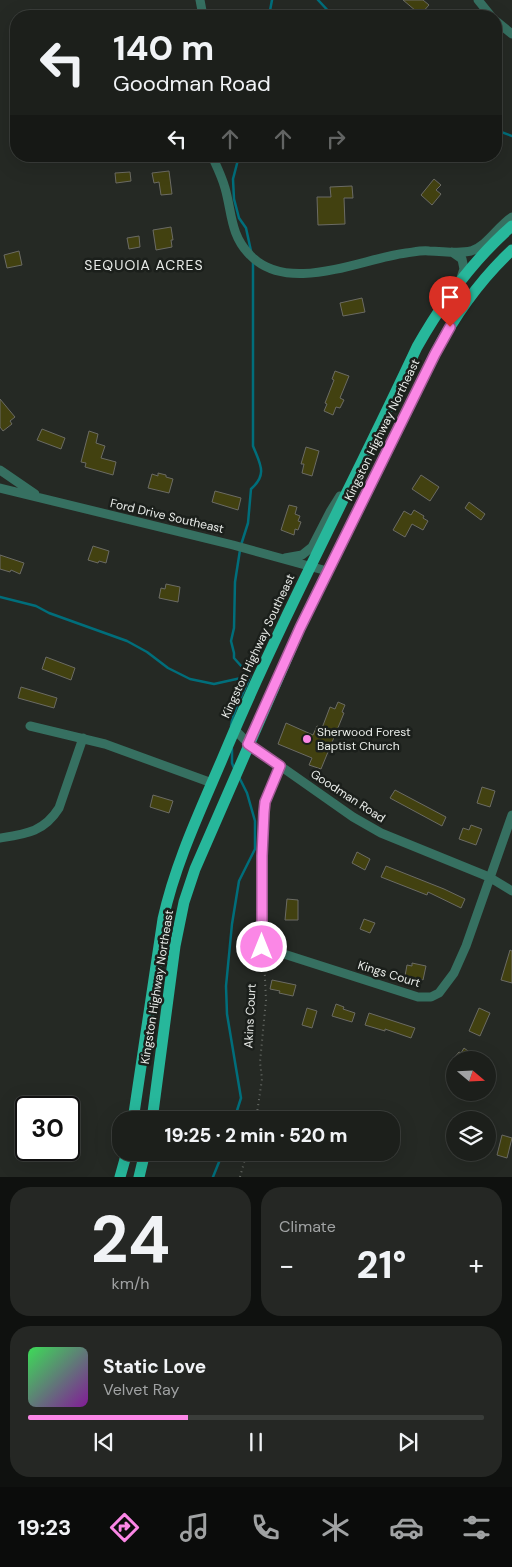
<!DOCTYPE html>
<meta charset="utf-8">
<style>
body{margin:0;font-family:"DM Sans",sans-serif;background:#252724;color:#f1f3f6;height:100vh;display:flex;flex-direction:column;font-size:19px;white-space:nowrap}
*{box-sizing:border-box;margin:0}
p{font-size:16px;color:#a0a2a3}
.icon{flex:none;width:28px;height:28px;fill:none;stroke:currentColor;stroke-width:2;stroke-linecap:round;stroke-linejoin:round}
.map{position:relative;height:1177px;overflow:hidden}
.sheet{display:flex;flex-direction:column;gap:10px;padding:10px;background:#0f110f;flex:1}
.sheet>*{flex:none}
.guide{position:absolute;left:10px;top:10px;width:492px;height:152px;border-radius:20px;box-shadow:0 5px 20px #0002,0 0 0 1px #3a3d3a;background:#1c1f1b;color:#f1f3f6;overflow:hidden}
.needle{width:32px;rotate:109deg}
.tools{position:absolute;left:446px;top:1051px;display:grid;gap:10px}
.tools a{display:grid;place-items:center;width:50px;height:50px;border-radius:50%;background:#1c1f1b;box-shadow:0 5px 20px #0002,0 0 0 1px #3a3d3a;font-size:25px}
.speed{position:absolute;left:15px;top:1096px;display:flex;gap:10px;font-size:25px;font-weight:700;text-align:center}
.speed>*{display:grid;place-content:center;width:65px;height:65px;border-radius:50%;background:#1c1f1b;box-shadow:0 5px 20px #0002,0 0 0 1px #3a3d3a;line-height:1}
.speed .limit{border:2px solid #111;border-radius:8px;background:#fff;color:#111}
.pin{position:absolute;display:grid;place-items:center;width:42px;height:42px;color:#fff;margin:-51px -21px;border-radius:50% 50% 50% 0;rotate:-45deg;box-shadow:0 0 5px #0007}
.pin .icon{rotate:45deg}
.me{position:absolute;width:55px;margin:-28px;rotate:0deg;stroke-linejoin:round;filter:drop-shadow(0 0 4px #0008)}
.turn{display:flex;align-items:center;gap:18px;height:105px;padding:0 20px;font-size:22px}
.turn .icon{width:65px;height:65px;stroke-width:2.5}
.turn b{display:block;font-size:35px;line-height:42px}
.lanes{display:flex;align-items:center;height:48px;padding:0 20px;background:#0003;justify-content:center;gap:25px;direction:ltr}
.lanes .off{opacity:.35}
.big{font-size:38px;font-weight:800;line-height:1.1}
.sheet .widget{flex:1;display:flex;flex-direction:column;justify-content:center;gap:8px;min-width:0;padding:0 18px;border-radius:20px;background:#252724}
.sheet .dial{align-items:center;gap:0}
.dial b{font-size:65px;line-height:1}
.song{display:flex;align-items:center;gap:15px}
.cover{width:60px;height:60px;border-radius:8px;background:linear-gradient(135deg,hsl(130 70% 55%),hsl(290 70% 35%))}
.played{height:5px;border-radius:2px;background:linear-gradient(90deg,#fb87e6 35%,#3a3d3a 35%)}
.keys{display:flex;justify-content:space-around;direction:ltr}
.heat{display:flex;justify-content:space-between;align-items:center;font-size:28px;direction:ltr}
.sheet .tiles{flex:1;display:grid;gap:10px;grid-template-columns:1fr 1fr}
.widget:last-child{grid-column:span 2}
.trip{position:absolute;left:112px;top:1111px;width:288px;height:50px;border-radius:20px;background:#1c1f1b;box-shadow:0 5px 20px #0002,0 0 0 1px #3a3d3a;font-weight:800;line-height:50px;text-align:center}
.tabs{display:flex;height:80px;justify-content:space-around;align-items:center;background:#0b0c0b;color:#a0a2a3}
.tabs .icon{width:35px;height:35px}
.tabs .current{color:#fb87e6}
.tabs b{font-size:22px;color:#f1f3f6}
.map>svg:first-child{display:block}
</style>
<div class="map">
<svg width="512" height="1177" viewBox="0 0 512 1177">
<rect width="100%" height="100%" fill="#252924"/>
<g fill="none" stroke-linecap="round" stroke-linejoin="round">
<path stroke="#006e7b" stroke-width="2.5" d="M318 0 333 16
M269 16 272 0
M496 130 512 136
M239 156 233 179 234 199 239 218 246 228 251 251
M241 545 248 523 251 489C268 474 260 464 253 446V262
M240 550 235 582 234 628 231 641 234 653V658L250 676
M0 597 36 606 49 613 127 641 147 652 168 668 190 679 214 684 250 676
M231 726C233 708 245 693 250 676
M232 749V763L234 768
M234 1120 241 1098 227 1014 226 986 232 924 239 881 255 849V821L247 793 239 777
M213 1177 223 1152"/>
</g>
<path fill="#424110" stroke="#6b6b64" d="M403 0H423L429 5 421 14 417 10 416 11Z
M169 171 172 194 161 195 159 182 154 183 152 173Z
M130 172 131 181 116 183 115 173Z
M434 179 441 185 436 190 441 194 432 205 421 195Z
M352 186 353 198H344L345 224 318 225 317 197H331L330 187Z
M171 227 173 240H171L172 247 156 250 153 230Z
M139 236 140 247 129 249 127 238Z
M19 251 22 265 7 268 4 255Z
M362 298 365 312 343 316 340 303Z
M335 371 349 376 340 398 344 400 340 408 336 407 333 415 324 411 327 404 325 403 334 380 332 379Z
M0 399 15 417 10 421 12 424 3 431 0 427Z
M42 429 65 438 61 449 37 440Z
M89 431 98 434 96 443 105 446 101 458 116 462 113 475 85 467 86 463 81 462Z
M306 447 319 451 312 476 302 473 304 464H301Z
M158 473 166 475V477L173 479 169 493 148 488 152 474 158 476Z
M421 475 439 487 430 501 412 489Z
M215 491 241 498 238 510 212 502Z
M469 502 485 514 481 520 465 508Z
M289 505 297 507 295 514 300 516 298 521 301 522 298 530 295 529 294 535 281 530Z
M414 510 424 516 423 518 428 521 423 530 412 524 405 537 393 530 404 511 411 515Z
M93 546 109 551 106 563 99 561 98 563 88 560Z
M0 555 24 563 20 574 11 570 10 572 0 569Z
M166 584 180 587 178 602 159 598 161 588 165 589Z
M46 657 75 668 71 680 42 669Z
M21 687 57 698 54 708 18 698Z
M338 702 345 705 342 712 344 713 321 769 309 765 312 758 278 744 286 723 313 735 317 726 322 728 330 707 335 709Z
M482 787 495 791 490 807 477 803Z
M395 790 446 817 442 826 390 798Z
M153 795 173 801 169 813 150 807Z
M471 825 482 829 476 845 459 839 463 828 469 830Z
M357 852 370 859 365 870 352 863Z
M386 866 444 889 465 899 461 908 428 892 427 895 381 877Z
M287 899 298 900V920H285Z
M364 919 375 923 370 933 360 929Z
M510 950 512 951V983L501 980Z
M412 963 426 966 423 980 405 976 407 965 412 966Z
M272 980 296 985 293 996 279 993 280 991 270 989Z
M336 1004 344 1007 343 1009 355 1013 352 1022 332 1016Z
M307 1008 317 1011 312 1028 302 1025Z
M479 1008 490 1013 480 1036 469 1031Z
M369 1013 415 1028 411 1038 385 1029V1031L365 1025Z
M464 1048 472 1054 468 1059 469 1060H452L459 1052 461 1053Z
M502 1135 512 1138 507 1158 497 1155Z"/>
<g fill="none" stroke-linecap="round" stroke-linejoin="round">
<path stroke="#696d68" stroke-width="2" stroke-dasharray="1 4" stroke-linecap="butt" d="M256 1120 262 1079 260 1062 266 1000 264 957
M240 1177 247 1152"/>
<path stroke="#367061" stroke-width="9" d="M200 0 203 16
M478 0 491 16
M496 21 512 34
M212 156C217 167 222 177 225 188 232 212 230 235 250 255 288 295 360 259 406 253 414 252 422 250 429 251 443 251 458 254 471 251 487 246 498 226 512 217
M452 252 462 259 464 269 461 278
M0 470 35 494
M0 488 233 545 327 571
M285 558 302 555 312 547 330 512 340 496
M30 726 105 744 212 783
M235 730 249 744 353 817 381 833 489 877 512 891
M280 766 265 802 264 812 262 856V947L418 997H431L439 993 454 973 466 946 512 815
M0 838C26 834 44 832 59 808L83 738"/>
<path stroke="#27b79b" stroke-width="11" d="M133 1120 163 919C176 860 203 805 226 750 284 613 354 482 417 347 443 301 472 261 512 226
M152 1120 175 946 184 902 195 869 300 628 435 354C455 315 480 280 512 250
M120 1177 127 1152
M139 1177 145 1152"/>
</g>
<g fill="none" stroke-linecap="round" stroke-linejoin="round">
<g stroke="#a35896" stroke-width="12">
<path id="route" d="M262 947V856L264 812 265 802 280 766 248 744 300 628 435 354 450 327"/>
</g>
<use href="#route" stroke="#fb87e6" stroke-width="9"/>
</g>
<circle fill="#fb87e6" stroke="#1b1f1b" stroke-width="2" cx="307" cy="739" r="5"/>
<g text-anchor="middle" stroke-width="5" stroke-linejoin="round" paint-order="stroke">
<g font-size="12" fill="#e9ece9" stroke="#1b1f1b">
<text transform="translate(382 430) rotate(-64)" y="4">Kingston Highway Northeast</text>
<text transform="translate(167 516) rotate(13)" y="4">Ford Drive Southeast</text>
<text transform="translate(258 646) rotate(-65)" y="4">Kingston Highway Southeast</text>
<text transform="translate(348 796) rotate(33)" y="4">Goodman Road</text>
<text transform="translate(389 974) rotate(17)" y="4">Kings Court</text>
<text transform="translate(157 987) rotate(-81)" y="4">Kingston Highway Northeast</text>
<text transform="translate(250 1016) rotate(-87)" y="4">Akins Court</text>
</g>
<g font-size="12" fill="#e9ece9" stroke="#1b1f1b" text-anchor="start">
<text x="317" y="736">Sherwood Forest<tspan x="317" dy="14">Baptist Church</tspan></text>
</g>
<g font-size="14" letter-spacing="1" fill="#e9ece9" stroke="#1b1f1b">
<text x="144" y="270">SEQUOIA ACRES</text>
</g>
</g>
</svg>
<div class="tools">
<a><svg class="needle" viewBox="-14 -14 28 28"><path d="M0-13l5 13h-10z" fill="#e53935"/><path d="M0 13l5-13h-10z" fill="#a0a2a3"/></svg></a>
<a><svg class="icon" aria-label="layers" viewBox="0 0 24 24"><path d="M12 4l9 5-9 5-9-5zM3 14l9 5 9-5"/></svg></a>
</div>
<div class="speed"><div class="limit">30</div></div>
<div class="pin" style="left:450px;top:327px;background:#d93025"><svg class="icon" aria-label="arrive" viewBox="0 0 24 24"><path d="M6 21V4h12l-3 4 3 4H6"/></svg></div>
<svg class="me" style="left:262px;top:947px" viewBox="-20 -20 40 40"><circle r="17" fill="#fb87e6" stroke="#fff" stroke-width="3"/><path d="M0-11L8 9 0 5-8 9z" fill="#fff"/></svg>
<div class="trip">19:25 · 2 min · 520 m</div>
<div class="guide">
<div class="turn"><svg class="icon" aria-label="left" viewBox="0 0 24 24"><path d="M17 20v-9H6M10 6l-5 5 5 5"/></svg><div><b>140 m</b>Goodman Road</div></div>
<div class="lanes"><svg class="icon" aria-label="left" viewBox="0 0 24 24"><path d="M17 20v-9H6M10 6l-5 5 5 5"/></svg><svg class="icon off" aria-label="ahead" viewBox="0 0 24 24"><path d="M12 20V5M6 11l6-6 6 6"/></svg><svg class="icon off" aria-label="ahead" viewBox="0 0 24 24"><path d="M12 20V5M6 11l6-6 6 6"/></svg><svg class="icon off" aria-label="right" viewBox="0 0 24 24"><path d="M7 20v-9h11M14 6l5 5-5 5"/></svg></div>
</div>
</div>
<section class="sheet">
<div class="tiles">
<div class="widget dial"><b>24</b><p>km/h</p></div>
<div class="widget"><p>Climate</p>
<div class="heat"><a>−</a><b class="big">21°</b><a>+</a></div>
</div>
<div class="widget">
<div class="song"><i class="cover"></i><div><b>Static Love</b><p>Velvet Ray</p></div></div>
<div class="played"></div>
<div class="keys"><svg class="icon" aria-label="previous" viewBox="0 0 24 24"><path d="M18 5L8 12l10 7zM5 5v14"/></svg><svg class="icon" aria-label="pause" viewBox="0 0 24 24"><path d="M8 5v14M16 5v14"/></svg><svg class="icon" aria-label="next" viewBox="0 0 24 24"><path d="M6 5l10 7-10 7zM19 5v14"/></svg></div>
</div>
</div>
</section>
<nav class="tabs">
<b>19:23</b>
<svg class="icon current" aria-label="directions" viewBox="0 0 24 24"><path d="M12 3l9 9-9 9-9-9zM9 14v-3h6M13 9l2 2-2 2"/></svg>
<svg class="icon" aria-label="music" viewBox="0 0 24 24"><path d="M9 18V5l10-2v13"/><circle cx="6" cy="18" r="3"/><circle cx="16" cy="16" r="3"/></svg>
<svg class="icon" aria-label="phone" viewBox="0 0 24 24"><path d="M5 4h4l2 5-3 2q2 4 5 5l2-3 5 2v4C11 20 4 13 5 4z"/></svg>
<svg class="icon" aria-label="climate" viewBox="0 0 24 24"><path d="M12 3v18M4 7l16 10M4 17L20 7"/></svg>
<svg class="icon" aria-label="car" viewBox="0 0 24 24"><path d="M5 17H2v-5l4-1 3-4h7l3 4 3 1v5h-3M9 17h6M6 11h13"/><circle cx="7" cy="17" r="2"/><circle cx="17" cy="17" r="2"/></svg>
<svg class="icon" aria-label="filters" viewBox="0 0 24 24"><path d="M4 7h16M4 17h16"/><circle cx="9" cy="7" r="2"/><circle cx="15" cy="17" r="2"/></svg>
</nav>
